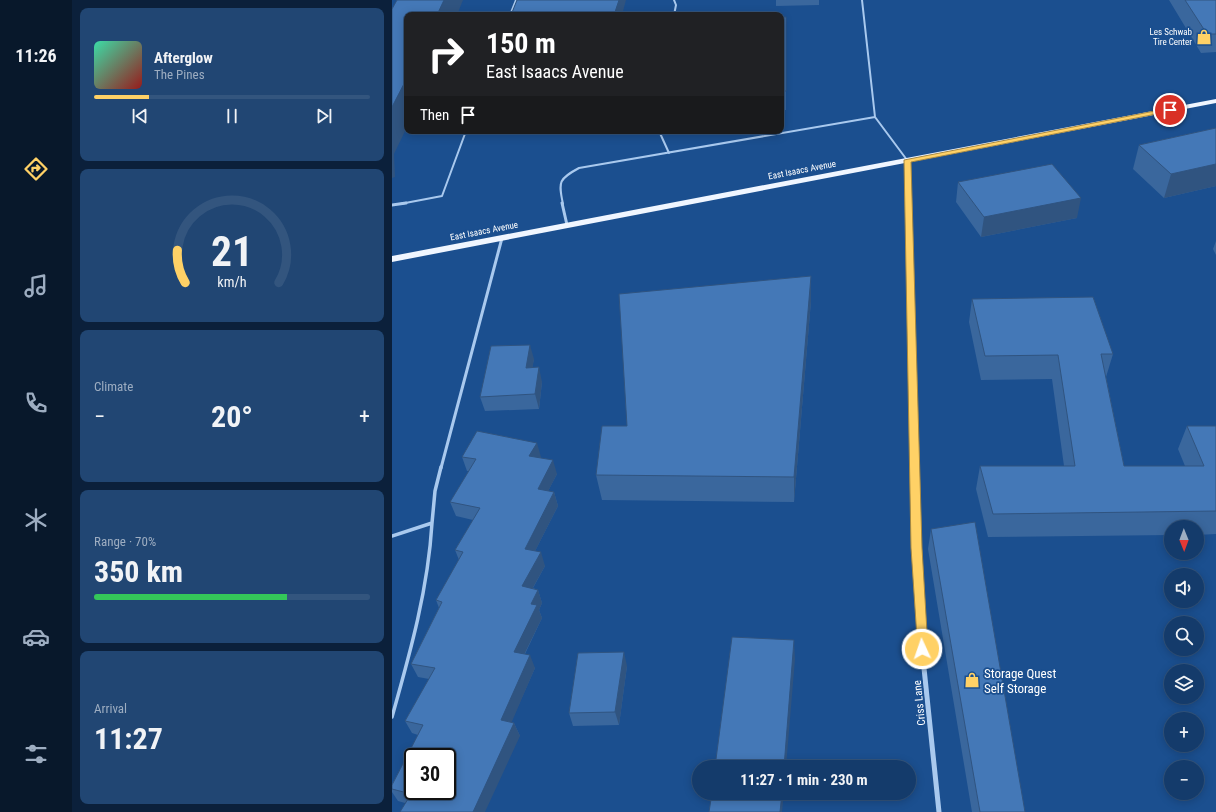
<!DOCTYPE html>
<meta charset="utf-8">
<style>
body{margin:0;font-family:"Roboto Condensed",sans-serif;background:#214673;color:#f1f3f6;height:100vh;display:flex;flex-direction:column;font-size:15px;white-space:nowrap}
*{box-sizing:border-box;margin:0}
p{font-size:13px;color:#9dadc1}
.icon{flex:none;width:22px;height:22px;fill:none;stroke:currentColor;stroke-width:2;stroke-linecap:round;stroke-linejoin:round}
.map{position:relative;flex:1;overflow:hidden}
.sheet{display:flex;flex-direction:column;gap:8px;padding:8px;background:#0b203b;width:320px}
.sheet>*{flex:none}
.banner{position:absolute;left:12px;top:12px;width:380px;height:122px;border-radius:8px;box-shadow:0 2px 10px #0003,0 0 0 1px #33557e;background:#202124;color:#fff;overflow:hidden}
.needle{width:26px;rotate:179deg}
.fabs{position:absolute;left:772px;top:520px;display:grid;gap:8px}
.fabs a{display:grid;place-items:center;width:40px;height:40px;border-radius:50%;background:#143b6b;box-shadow:0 2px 10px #0003,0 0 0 1px #33557e;font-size:20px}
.speed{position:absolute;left:12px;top:748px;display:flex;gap:8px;font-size:20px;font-weight:700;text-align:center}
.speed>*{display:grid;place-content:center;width:52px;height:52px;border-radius:50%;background:#143b6b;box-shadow:0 2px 10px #0003,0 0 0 1px #33557e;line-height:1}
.speed .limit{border:2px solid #111;border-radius:6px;background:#fff;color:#111}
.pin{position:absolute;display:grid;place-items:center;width:34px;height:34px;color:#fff;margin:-17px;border:2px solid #fff;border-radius:50%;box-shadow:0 1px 4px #0007}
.me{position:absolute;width:44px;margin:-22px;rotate:357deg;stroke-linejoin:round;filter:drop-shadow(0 0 3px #0008)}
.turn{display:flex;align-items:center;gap:14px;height:84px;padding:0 16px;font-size:18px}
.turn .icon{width:52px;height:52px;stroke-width:2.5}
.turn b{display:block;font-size:28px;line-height:34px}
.then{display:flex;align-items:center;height:38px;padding:0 16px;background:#0003;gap:8px;font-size:15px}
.big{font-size:30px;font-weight:700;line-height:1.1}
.sheet .tile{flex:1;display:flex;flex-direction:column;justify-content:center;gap:6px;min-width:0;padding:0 14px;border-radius:8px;background:#214673}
.sheet .dial{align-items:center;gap:0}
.dial svg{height:104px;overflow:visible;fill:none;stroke:#33557e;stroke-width:7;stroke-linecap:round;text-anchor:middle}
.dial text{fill:#f1f3f6;stroke:none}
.song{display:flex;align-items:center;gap:12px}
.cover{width:48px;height:48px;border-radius:6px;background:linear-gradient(135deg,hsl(160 70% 55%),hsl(0 70% 35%))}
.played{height:4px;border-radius:2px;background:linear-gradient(90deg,#ffd166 20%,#33557e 20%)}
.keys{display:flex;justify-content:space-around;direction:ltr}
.heat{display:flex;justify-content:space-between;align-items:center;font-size:22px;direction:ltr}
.charge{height:6px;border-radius:3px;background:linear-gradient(90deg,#34c759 70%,#33557e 0)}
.trip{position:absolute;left:300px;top:760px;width:224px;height:40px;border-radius:20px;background:#143b6b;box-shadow:0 2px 10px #0003,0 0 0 1px #33557e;font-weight:700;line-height:40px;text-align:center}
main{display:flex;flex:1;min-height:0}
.tab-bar{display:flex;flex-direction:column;width:72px;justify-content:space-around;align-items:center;background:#08182b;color:#9dadc1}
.tab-bar .icon{width:28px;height:28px}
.tab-bar .selected{color:#ffd166}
.tab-bar b{font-size:18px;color:#f1f3f6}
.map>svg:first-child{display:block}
</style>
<main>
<nav class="tab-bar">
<b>11:26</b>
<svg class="icon selected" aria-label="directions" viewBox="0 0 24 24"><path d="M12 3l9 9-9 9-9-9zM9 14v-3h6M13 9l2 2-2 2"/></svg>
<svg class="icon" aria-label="music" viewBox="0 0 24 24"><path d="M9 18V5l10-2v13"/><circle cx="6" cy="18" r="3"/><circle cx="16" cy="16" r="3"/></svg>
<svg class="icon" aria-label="phone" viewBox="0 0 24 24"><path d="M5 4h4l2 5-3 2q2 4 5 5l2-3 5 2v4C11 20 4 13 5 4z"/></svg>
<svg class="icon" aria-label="climate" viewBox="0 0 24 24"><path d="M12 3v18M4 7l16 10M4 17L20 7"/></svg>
<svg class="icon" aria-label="car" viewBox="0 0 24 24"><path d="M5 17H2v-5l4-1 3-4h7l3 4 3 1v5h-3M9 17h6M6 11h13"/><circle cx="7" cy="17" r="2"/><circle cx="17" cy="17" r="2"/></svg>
<svg class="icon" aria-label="filters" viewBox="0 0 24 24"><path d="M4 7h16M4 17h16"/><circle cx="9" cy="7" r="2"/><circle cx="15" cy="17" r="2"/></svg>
</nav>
<section class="sheet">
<div class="tile">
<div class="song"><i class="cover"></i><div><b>Afterglow</b><p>The Pines</p></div></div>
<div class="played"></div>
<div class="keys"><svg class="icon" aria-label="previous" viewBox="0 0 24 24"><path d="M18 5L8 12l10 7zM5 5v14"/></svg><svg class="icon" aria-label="pause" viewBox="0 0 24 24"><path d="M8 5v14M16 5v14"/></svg><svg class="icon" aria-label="next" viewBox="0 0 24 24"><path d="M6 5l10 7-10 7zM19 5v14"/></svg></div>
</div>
<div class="tile dial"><svg viewBox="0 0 100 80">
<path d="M14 69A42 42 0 1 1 86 69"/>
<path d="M14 69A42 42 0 0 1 8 44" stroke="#ffd166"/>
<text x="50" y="56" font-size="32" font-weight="700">21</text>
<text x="50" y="72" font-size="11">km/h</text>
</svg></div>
<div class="tile"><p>Climate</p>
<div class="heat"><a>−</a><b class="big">20°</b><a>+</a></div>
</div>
<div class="tile"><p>Range · 70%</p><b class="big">350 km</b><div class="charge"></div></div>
<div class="tile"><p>Arrival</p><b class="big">11:27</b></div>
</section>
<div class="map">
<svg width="824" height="812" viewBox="0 0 824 812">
<rect width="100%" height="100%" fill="#1b4f8f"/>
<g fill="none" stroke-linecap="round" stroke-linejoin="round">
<path stroke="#a9c9ee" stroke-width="2" d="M282 0 284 5 282 15
M470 0 483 117
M118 15 124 0
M267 131 277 153
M8 204 50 196 74 131
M171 204C166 181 167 179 187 168L483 117 515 160"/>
<path stroke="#a9c9ee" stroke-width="3" d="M170 203 175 225
M0 205 14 203
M49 468 110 238"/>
<path stroke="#a9c9ee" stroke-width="3.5" d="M40 523 43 491 49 467
M0 536 40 523C36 590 18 653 0 717"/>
<path stroke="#a9c9ee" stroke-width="3" d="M515 160 516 204"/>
<path stroke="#a9c9ee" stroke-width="3.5" d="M516 203 523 468"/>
<path stroke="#a9c9ee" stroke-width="5" d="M523 467 530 649 547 812"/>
<path fill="#f0f6ff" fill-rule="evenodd" d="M824 99V103L0 262V256Z"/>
</g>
<path fill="#3a679d" d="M384 0H427V5L384 6Z
M777 0H824V52L809 53Z
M389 17H394V110H389Z
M824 128V186L772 198 741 169 747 145Z
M566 182 685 218 589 237 564 202Z
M824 241V255L821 249Z
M580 299 721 354 714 377 732 466H793L786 449 795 426H824V534L805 535V527H779V535L596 537 584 489 588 466H672L660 379 589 380 577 322Z
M419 301 402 502 210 500 204 475 235 426Z
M142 359 140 368 150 382 147 409 93 411 88 397Z
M70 457H149L148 458 165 474 156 491 162 492 166 506 143 551 153 566 141 588 146 590 150 603 147 610 150 618 133 654 143 668 119 722 122 723 128 736 13 803 6 801 0 792V785L26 735 20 733 13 721 37 679 26 677 19 664 47 608 44 600 67 560 63 550 81 520 64 516 58 502 77 471H75Z
M539 529 633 812H580L536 549Z
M235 666 227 725 181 726 177 713Z"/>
<path fill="#305480" d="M52 0H71L65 15H45Z
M227 0H234L230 15H222Z
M15 78V127L2 154 3 177 0 178V107Z
M824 164V186L772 198 779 174Z
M689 198 685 218 589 237 592 217Z
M419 276V301L402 502V477Z
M138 345 142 359 138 383 134 368Z
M147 367 150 382 147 409 143 394Z
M145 443 149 457 142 470 137 456Z
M161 460 165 474 150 503 146 489Z
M162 492 166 506 137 563 133 549Z
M149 552 153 566 134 600 130 586Z
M146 590 150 603 147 610 150 618 127 665 122 652 139 604Z
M402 640 403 659 394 767H392Z
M232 652 235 666 227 725 223 712Z
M138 655 143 668 115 733 109 720Z
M122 723 128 736 93 812H81Z
M390 793H392L390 812H388Z"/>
<path fill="#4478b7" stroke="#305480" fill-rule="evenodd" d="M5 0H52L45 15H15V78L0 107V9Z
M125 0H227L222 15H119Z
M793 0H824V34H815Z
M389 17H394V91H389Z
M824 128V164L779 174 747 145Z
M660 164 689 198 592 217 566 182Z
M419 276 402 477 204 475 210 426H235L227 294Z
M701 297 721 354H709L732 466H812L795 426H824V511L601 514 588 466H683L666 355 593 356 580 299Z
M138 345 134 368 147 367 143 394 88 397 99 346Z
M85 431 145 443 137 456 161 460 146 489 162 492 133 549 149 552 130 586 146 590 139 604 145 605 122 652 138 655 109 720 122 723 81 812H8L19 794 0 789V785L31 725 13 721 43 668 19 664 50 602 44 600 71 552 63 550 88 508 58 502 84 459 70 457ZM21 757H55V791H21Z
M583 522 633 812H588L539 529Z
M340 637 402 640 392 767H323Z
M232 652 223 712 177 713 186 653Z
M320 793H390L388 812H317Z"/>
<path fill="#ffd166" stroke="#a68842" d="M778 108 781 110 780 111 519 162 530 548 536 649 534 653 530 654 526 653 519 548 512 160Z"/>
<defs>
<g id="shop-bare" transform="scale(1.2)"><path d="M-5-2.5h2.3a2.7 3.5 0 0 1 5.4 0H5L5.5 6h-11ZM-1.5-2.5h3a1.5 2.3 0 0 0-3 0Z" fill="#ffd166" stroke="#1b4f8f" stroke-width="2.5" paint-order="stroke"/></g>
</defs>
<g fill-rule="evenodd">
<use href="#shop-bare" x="812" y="37"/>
<use href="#shop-bare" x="580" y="680"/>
</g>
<g text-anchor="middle" stroke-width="3.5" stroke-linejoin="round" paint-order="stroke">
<g font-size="9" fill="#fff" stroke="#1b4f8f" text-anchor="end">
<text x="800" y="35">Les Schwab<tspan x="800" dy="10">Tire Center</tspan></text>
</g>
<g font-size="9" fill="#fff" stroke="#1b4f8f">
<text transform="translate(410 170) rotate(-11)" y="3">East Isaacs Avenue</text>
<text transform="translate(92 231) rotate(-11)" y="3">East Isaacs Avenue</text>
</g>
<g font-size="11" fill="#fff" stroke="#1b4f8f">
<text transform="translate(527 703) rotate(-96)" y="4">Criss Lane</text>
</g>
<g font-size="13" fill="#fff" stroke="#1b4f8f" text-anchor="start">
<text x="592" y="678">Storage Quest<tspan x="592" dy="15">Self Storage</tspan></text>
</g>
</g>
</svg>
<div class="fabs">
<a><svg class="needle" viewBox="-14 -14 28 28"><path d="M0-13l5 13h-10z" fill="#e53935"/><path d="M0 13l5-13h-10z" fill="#9dadc1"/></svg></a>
<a><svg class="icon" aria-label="sound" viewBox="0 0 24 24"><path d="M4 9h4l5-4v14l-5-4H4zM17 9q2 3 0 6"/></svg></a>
<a><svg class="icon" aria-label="search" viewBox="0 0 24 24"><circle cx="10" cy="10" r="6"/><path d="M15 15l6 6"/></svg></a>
<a><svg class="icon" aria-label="layers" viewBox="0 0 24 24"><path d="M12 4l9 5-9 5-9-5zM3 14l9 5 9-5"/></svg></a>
<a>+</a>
<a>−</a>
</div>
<div class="speed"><div class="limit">30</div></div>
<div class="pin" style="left:778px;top:110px;background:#d93025"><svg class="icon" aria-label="arrive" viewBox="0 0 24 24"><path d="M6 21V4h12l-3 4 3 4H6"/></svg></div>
<svg class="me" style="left:530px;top:649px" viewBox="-20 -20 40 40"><circle r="17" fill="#ffd166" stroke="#fff" stroke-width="3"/><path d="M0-11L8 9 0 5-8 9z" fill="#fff"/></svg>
<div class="trip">11:27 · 1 min · 230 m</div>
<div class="banner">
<div class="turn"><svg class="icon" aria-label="right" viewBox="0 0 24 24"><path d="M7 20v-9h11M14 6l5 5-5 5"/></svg><div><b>150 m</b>East Isaacs Avenue</div></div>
<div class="then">Then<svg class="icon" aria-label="arrive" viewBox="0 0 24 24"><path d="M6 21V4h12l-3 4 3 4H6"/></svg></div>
</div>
</div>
</main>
